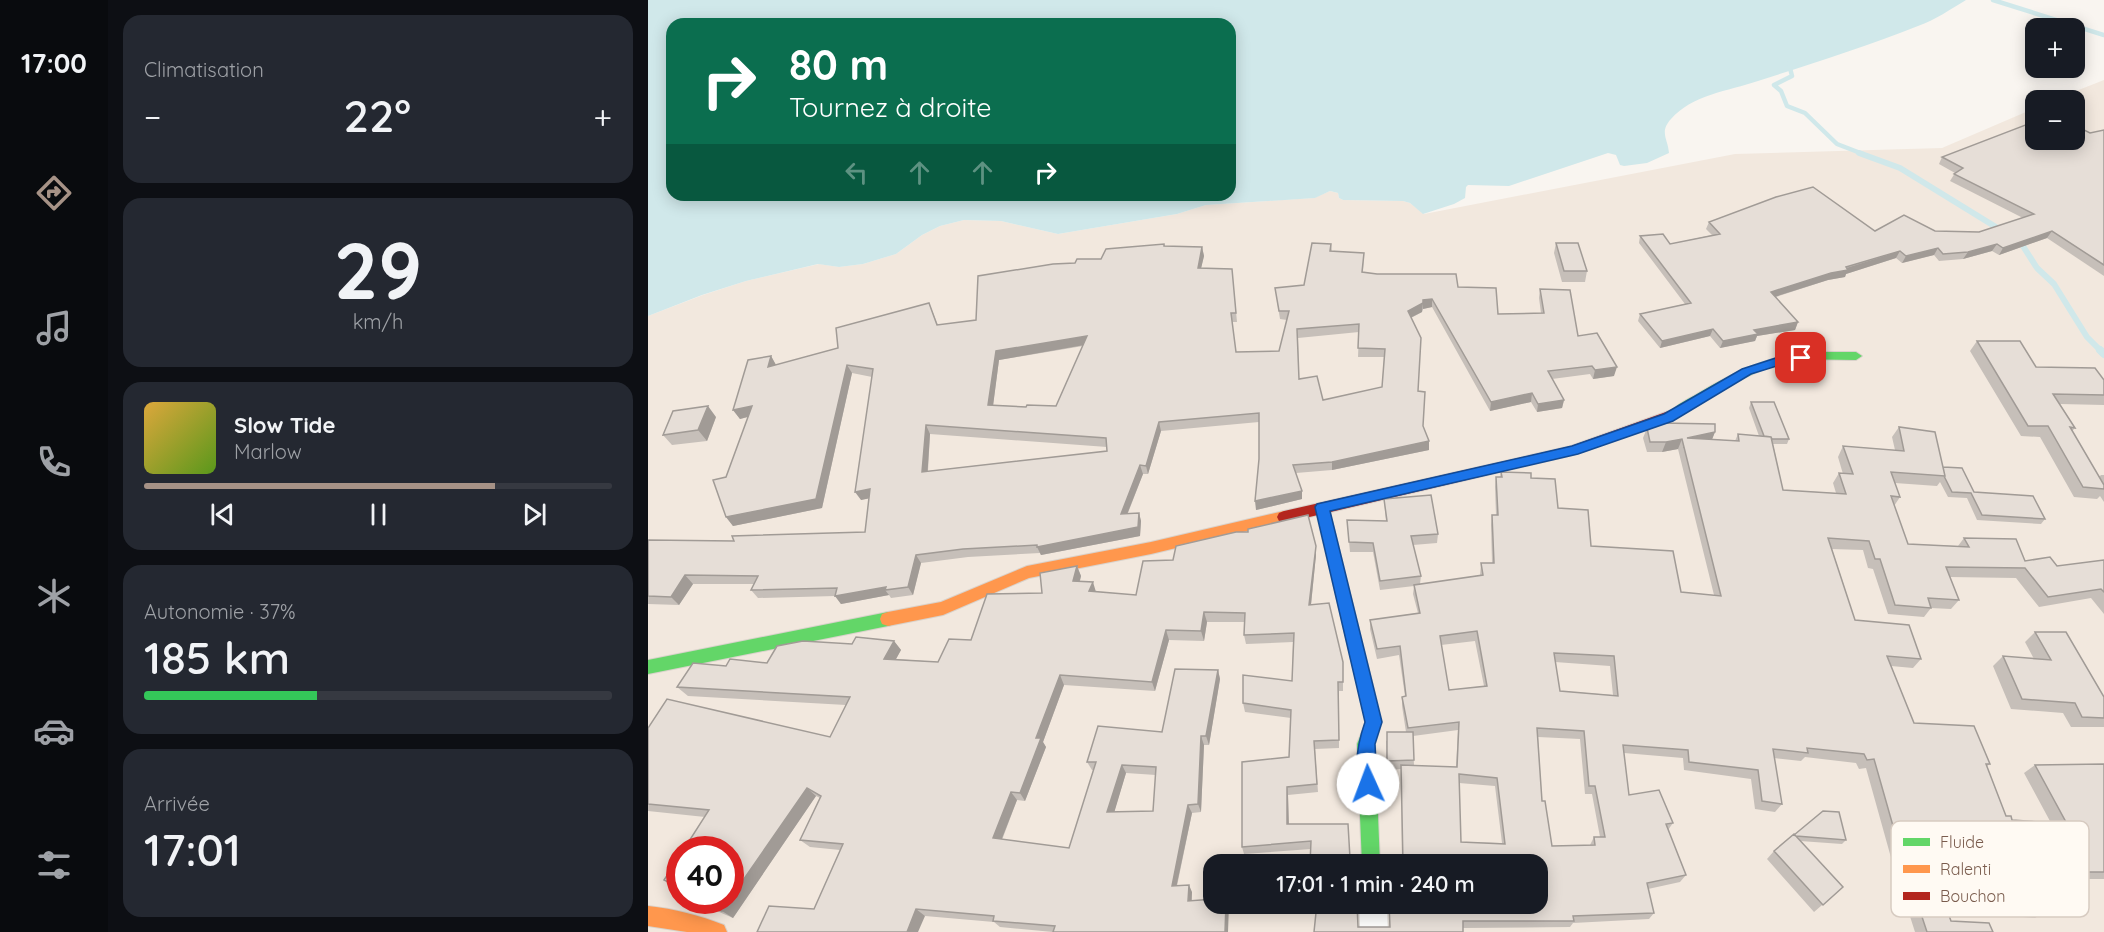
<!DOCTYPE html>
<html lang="fr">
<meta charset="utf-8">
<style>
body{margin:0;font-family:Quicksand,sans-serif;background:#242831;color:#f1f3f6;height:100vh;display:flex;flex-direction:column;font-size:22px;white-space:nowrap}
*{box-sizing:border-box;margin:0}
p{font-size:20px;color:#9ea1a6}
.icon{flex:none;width:33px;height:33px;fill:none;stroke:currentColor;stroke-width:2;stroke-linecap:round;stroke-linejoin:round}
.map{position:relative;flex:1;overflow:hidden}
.side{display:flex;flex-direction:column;gap:15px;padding:15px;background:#0d0f14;width:540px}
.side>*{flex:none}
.banner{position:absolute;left:18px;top:18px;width:570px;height:183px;border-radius:18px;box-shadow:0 3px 15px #0003;background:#0b6e4f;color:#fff;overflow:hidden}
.controls{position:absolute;left:1377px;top:18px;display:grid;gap:12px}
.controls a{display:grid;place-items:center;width:60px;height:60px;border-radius:12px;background:#171b24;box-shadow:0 3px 15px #0003;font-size:30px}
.speed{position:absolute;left:18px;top:836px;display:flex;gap:12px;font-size:30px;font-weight:700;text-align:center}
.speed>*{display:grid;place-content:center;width:78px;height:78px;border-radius:50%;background:#171b24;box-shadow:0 3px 15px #0003;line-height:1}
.speed .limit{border:9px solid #d22;background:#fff;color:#111}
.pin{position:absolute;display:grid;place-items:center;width:51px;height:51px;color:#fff;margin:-26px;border-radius:12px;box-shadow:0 3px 9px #0006}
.me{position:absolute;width:66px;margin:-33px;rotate:358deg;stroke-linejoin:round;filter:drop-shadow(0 0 4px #0008)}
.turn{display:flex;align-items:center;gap:21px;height:126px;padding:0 24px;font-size:27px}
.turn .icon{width:78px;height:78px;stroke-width:2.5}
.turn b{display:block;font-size:42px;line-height:51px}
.lanes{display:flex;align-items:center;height:57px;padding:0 24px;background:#0003;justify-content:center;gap:30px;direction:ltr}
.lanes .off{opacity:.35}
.big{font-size:45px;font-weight:600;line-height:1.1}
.side .card{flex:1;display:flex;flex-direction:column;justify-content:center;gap:9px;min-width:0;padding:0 21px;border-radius:18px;background:#242831}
.side .dial{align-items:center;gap:0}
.dial b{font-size:78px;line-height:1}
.song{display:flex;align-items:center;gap:18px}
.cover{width:72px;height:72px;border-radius:9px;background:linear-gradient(135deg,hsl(40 70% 55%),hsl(90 70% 35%))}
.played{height:6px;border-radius:3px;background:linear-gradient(90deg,#a69286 75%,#363941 75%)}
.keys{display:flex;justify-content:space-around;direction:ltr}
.heat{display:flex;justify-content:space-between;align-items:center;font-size:33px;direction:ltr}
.charge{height:9px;border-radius:4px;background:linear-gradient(90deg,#34c759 37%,#363941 0)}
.trip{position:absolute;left:555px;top:854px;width:345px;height:60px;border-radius:18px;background:#171b24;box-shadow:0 3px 15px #0003;font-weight:600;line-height:60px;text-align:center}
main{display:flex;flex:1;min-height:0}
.tabs{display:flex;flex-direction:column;width:108px;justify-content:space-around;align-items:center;background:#090b0e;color:#9ea1a6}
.tabs .icon{width:42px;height:42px}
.tabs .current{color:#a69286}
.tabs b{font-size:27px;color:#f1f3f6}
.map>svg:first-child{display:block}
</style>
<main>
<nav class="tabs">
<b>17:00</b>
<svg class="icon current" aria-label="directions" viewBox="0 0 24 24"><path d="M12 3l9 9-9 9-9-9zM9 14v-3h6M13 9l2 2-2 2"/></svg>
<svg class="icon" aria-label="music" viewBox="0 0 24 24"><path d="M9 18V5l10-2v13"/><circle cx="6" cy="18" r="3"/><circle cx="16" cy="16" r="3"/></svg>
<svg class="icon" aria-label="phone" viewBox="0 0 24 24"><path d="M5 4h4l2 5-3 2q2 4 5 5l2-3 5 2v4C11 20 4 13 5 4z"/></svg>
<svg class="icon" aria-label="climate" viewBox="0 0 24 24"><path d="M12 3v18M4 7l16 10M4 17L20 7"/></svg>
<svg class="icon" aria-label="car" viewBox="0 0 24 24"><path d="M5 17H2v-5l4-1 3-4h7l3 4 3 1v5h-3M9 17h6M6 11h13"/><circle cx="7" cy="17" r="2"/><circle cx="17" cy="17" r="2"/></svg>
<svg class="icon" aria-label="filters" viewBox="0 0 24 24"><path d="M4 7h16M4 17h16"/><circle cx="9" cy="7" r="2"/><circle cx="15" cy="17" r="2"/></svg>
</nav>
<section class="side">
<div class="card"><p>Climatisation</p>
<div class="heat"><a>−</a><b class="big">22°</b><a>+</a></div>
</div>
<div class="card dial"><b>29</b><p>km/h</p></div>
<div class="card">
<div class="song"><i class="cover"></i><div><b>Slow Tide</b><p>Marlow</p></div></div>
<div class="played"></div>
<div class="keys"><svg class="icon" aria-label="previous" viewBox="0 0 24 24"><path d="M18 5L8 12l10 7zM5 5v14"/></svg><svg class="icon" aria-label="pause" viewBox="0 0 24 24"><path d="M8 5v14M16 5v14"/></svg><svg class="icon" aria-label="next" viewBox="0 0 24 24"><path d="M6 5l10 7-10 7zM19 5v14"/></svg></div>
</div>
<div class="card"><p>Autonomie · 37%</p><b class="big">185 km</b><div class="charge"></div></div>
<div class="card"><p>Arrivée</p><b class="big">17:01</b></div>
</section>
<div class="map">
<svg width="1456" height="932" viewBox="0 0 1456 932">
<rect width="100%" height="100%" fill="#f9f5f0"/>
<path fill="#f2e8de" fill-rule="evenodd" d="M1456 80V932H0V316L55 295 98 281 171 264 191 267 215 264 248 254 274 235 292 226 316 220 353 221 410 234 529 214 558 205 666 198 682 191 690 193 691 198 695 200 755 201 762 203 776 214 1087 154 1294 148 1387 108 1388 140H1426V100H1405ZM32 849H82V900H32ZM566 864H890V903H566Z"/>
<path fill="#d0e8ea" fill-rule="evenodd" d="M0 0H1318C1303 9 1287 20 1270 26 1217 47 1163 64 1110 81 1080 91 1044 95 1023 119 1011 132 1020 139 1021 153L999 163 976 166 972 165 968 155 960 153 861 186 820 185 818 187 817 198 806 204 775 214 762 203 755 201 695 200 691 198 690 193 682 191 667 198 558 205 529 214 410 234 353 221 316 220 292 226 274 235 248 254 215 264 191 267 170 264 98 281 54 295 0 316ZM24 24H582V195H24Z"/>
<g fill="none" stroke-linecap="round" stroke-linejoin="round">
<path stroke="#d0e8ea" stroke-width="4.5" d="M1345 0 1456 35
M1138 63 1141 64 1144 76 1126 85 1133 91 1139 106 1157 113 1189 144 1215 154"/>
<path stroke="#d0e8ea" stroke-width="6" d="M1211 153 1252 168 1356 232
M1368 240 1373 243 1389 268 1406 284 1439 337 1453 351"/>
<path stroke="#d0e8ea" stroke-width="8" d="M1452 350 1456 354"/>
<g stroke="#d7d1cb" stroke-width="2">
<path id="street" d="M711 903H739L740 932H712Z"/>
</g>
<g stroke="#d9d2cb" stroke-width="2">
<path id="fast" d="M1170 352H1208L1214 356 1208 360C1186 360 1164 358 1142 362 1102 369 1068 395 1034 415H1024L1023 412C1028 404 1041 399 1049 394 1088 371 1125 353 1170 352Z
M674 503 679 504 681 508 734 722 727 744 732 864H714L709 744 718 722 667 508 669 504Z
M240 612 246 614 248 619 246 624 240 626 0 674V660Z"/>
</g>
<g stroke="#d9d2cb" stroke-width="2">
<path id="slow" d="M636 511 641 513 643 517 641 521 503 554 381 578 295 615 240 626 234 624 232 619 234 614 240 612 293 602 379 566 503 542Z
M0 906C27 909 51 915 76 925L79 932H39L0 926Z"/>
</g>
<g stroke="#d9d2cb" stroke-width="2">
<path id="jam" d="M1029 408 1035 412 1034 415 925 455 636 523 631 521 629 517 631 513 636 511 923 446Z"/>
</g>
<use href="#street" fill="#fefefd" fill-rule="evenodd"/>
<use href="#fast" fill="#63d668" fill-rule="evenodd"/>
<use href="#slow" fill="#ff974d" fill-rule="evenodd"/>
<use href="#jam" fill="#b3261e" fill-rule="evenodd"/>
</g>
<path fill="#c6bfb9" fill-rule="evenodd" d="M1456 130V276L1399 238 1351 255 1344 251 1315 259 1291 261 1286 255 1254 263 1248 258 1198 274 1197 277 1180 280 1128 297 1150 322 1147 330 1109 336 1107 341 1072 348 1062 336 1012 348 990 321 992 314 1037 304 991 243 992 236 1022 244 1064 235 1058 229 1061 222 1227 231 1331 232 1375 218 1302 181 1307 173 1291 164 1294 157 1442 133Z
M908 243 939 271 937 282H914L906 253Z
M516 244 517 246 554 247 556 256 553 268 584 269 589 322H584L588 352 631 351 639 320 632 319 627 288 656 285 683 244 684 251 716 253 715 272 810 287 850 314 893 313 891 298 892 289 930 336 966 376 945 379 942 374 904 379 916 400 914 408 889 412 883 402 842 411 784 307 775 309 774 312 763 318 770 391 775 427 781 450 684 470 648 473 654 491V499L608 510 611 459V422L513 431 500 474H495L480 513H491L493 521 492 536 393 555 392 553 320 557 273 563 265 595 243 598 241 595 193 604 187 596 110 598 103 590 106 584H45L31 605 0 604V540L86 541 217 532 221 498 213 500 224 377 204 373 174 508 85 526 78 517V477L100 417 92 419 85 410 123 356 128 365 190 348 281 303 290 325 328 320 427 263 453 259ZM711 332 710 357H736L734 387 675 400 651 379 650 338ZM435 346 408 406 378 407 345 405 351 360ZM282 434 459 447V451L280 471Z
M1329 341 1388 367 1456 380V405L1412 404 1427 428 1424 431 1451 477 1453 475H1456V502L1452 496 1449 499 1426 497 1392 437 1373 436 1322 351Z
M1103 402 1141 439 1139 444H1125L1135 490 1188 493 1185 483 1191 473 1195 474 1190 457 1195 446 1247 450 1244 437 1251 427 1295 467 1326 492 1397 519 1393 524 1329 520 1319 498 1300 497 1292 482 1289 486 1247 483 1252 497 1246 506 1260 544 1310 546 1316 538 1377 561 1409 566 1456 560V614L1443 598 1391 607 1368 578 1302 577 1311 600 1303 609 1283 608 1276 617 1240 614 1225 569 1220 568 1215 550 1184 549 1207 620 1273 659 1265 668 1243 666 1266 723 1342 764 1339 766 1358 816 1364 820 1403 823 1376 773 1387 765 1456 764V879H1430L1420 884 1388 881 1399 911 1387 918 1354 915 1332 851 1276 846 1303 921 1345 932H1267L1242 854 1218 768 1211 769 1208 763 1157 757 1153 761 1126 758 1134 804 1127 812 1107 809 1103 779 1036 770 1035 758 976 753 981 795 1025 823 1020 830 1038 875 1032 882 1000 889 1006 913 1001 919 925 923 922 927 815 928 666 932 710 927H741V903L890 864H754L753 769 739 770 738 741 758 732 754 706V697L757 696 751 655 729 659 722 629V620L770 613 765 594 766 586 732 590 725 552H702L699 520 738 521 736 499 790 534 789 543 765 545 773 576 772 584 832 576 833 563H844L843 525 844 515H848L847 487 848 477H852L853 472 883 478 943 546 1033 592 1066 595 1030 449 1014 452H999L995 438 999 428 1067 432 1064 439 1087 441 1090 434 1111 436 1101 408ZM827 641 836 686 801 690 793 645ZM907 662 962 666 965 695 912 691ZM810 730 808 767 766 766 765 736ZM890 737 932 739 937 794H944L952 837H946L942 845 904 846 894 801ZM811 783 847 786 854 843 813 842Z
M68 417 59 441 24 445 15 435Z
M668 555 663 605 695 662V691H691V748L667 749 670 792 640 795 641 824H700L662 864 663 849 596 854 594 847 641 757 643 718 597 712 595 703 644 681 645 642 598 644 596 635 597 622H559L556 641 521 640 507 691 416 685 395 742 398 747 377 801 369 800 354 840 421 848 446 770H444L439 762 514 732 570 670 572 679 561 745H556L553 812 544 813 529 886 544 892V901L581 905 405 932 352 927 346 922 277 916 166 909 192 850 162 847 152 840 172 798 168 796 85 918 62 908 49 901 82 900 57 817 0 811V728L182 737 198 705 40 696 29 687 78 666 119 663 204 644 246 641 253 650 248 659 290 662 394 593 429 566 433 576 432 581 448 592 488 595ZM478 773 508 775 505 811 466 812Z
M1387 632 1456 697V727H1423L1415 713 1363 709 1345 666 1355 656 1386 659 1377 642Z
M1146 834 1198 840 1194 844 1152 841 1195 887 1166 912 1119 859 1126 851Z"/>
<path fill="#a19b96" d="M1404 231 1399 238 1351 255 1355 248Z
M1349 244 1344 251 1315 259 1320 252Z
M554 247 556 256 551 277 550 268Z
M1290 248 1286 255 1254 263 1258 256Z
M1252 251 1248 258 1198 274 1197 277 1180 280 1120 299 1123 292Z
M784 299V307L775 309V300Z
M775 303 774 312 760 319V311Z
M1150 322 1147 330 1109 336 1107 341 1072 348 1075 341 1106 330Z
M1065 329 1062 336 1012 348 1014 341Z
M439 336 442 344 351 360 344 414 340 405 348 351Z
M123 356 128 365 120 367Z
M199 365 204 373 174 508 85 526 78 517Z
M969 367 966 376 945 379 947 370Z
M884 393 883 402 842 411 843 402Z
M916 400 914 408 889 412 890 404Z
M60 406 68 417 59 441 50 430Z
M104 406 110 414 92 419 85 410Z
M511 422 513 431 500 474 498 466Z
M278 425 282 434 279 480 274 472Z
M1067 432 1063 442 1035 448 1039 438Z
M1034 439 1030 449 1014 452 1018 442Z
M781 441V450L684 470V462Z
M492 465 495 474 476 522 473 514Z
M222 489 228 497 213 500 207 492Z
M654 491V499L608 510 607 501Z
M491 513 493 521 492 536 393 555 389 547Z
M668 546V555L662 614 661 605Z
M268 555 273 563 265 595 260 587Z
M429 566 433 576 429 591 425 581Z
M37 575 45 584 31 605 23 597Z
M445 582 448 592 441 591Z
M238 587 237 590 241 595 193 604 187 596Z
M556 612 559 622 556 641 553 631Z
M518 630 521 640 507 691 504 682Z
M246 641 253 650 243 668 236 659Z
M570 670 572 679 561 745 558 736Z
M412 675 416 685 395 742 398 747 377 801 372 793 388 738Z
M553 736 556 745 553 812 550 804Z
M474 765 478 773 464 820 459 812Z
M639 787 640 795 641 831 639 824Z
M159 788 168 796 85 918 74 911 82 900V899Z
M363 792 369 800 351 846 345 838Z
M540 805 544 813 527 893 524 886Z
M541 885 544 892 543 908 540 901Z
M578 903H580L581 905 580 932H577Z
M268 909 277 916 270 932H259Z"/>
<path fill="#e6ded7" stroke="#a19b96" stroke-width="1.5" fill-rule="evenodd" d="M1388 121V140H1426V125L1442 133 1456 130V265L1404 231 1355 248 1349 244 1320 252 1295 254 1290 248 1258 256 1252 251 1198 267 1200 270 1183 273 1123 292 1150 322 1106 330 1110 334 1075 341 1065 329 1014 341 992 314 1043 303 992 236 1015 234 1022 244 1072 234 1061 222 1128 197 1165 187 1227 231 1256 215 1287 231 1331 232 1386 214 1306 174 1315 168 1294 157Z
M664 243 683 244 682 251 716 253 714 272 729 274H808L810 287 848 288 850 314 896 313 892 289 922 290 930 336 949 333 969 367 947 370 944 366 900 371 916 400 890 404 884 393 843 402 784 299 775 300V303L760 311 773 338 770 391 777 392 775 426 781 441 684 462 645 465 654 491 607 501 611 459V413L511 422 498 466 492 465 473 514 491 513 490 527 389 547V545L315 549 268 555 260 587 237 590 238 587 187 596 189 588 103 590 110 576 37 575 23 597 0 596V540L86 541 84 536 217 532 222 489 207 492 225 369 199 365 168 499 78 517 65 480 78 477 104 406 85 410 100 360 123 356 120 367 190 348 188 328 281 303 289 325 328 320 330 276 405 264 427 263 429 259H453L458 249 516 244V246L554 247 550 268 584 269 588 313H583L588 352 631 351 641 311H631L627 288 656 285ZM711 324 710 348 737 349 734 387 675 400 669 376 651 379 649 329ZM439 336 408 406 379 405 378 407 340 405 348 351ZM278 425 458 438 459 451 274 472Z
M908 243H930L939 271H916Z
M1329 341H1372L1388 367 1447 368 1456 380V395L1405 394 1427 428 1422 427 1456 485V489L1435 487 1400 426H1380Z
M1103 402H1126L1141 439H1124L1123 437 1116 436Z
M60 406 50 430 15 435 25 411Z
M1013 423 1067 424V432L1039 438 1091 441 1090 434 1123 437 1135 490 1198 494 1191 473 1205 474 1195 446 1256 451 1251 427 1287 432 1297 476 1243 472 1252 497 1243 496 1260 544 1321 547 1316 538 1368 539 1377 561 1402 557 1409 566 1456 560V592L1453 589 1400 597 1377 568 1298 567 1311 600 1280 598 1283 608 1247 605 1232 559H1227L1221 541 1180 538 1207 620 1261 625 1273 659 1239 656 1266 723 1326 726 1342 764H1338L1358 816H1363L1364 820 1419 824 1387 765 1456 764V872H1431L1433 877 1384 872 1399 911 1366 908 1342 844 1273 838 1303 921 1341 923 1345 932H1279L1251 847 1226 759 1219 760 1216 754 1159 748 1160 753 1125 749 1134 804 1114 801 1110 770 1041 762 1040 750 975 745 981 795 1011 790 1025 823 1018 824 1038 875 999 883 1006 913 925 916 926 921H815V932H666L669 903H709L710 927H742L741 903H890V864H755L753 765 809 767 811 722 760 728 754 697 758 696 752 646 729 649 722 620 772 613 766 585 835 575 833 563H846L844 515H850L848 477H854L853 472 883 473V478L907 479 910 508 940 510 943 546 1025 551 1033 592 1073 596 1034 439 1018 442H1002L999 428ZM829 631 839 686 801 690 792 636ZM906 653 966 656 970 696 912 691ZM889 728 936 731 941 786H947L957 837H946L947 845 904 846 897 801H894ZM811 774 849 778 857 844 813 842Z
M1295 467 1314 468 1326 492 1385 496 1397 519 1334 515 1323 493 1304 492 1296 476H1297Z
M783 495 790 534 763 536 773 576 732 581 725 543 701 542 699 520 739 521 736 499Z
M660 515 668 546 661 605 681 603 695 662V682H690L691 740 666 741 669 784 639 787V824H700L702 858 708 859V862L729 864H662L663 841 594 847V762L641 757 643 710 595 703V675L644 681 646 633 596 635 597 613 556 612 553 631 518 630 504 682 412 675 388 738H393L372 793 363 792 345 838 421 848 448 762H439L450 726 514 732 527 669 570 670 558 736H553L550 804 540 805 524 886 541 885 540 901 566 899V903H578L577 932H405L407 926 345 921 346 916 268 909 259 932H109L121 906 166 909 195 844 152 840 173 796 159 788 82 899V849H36L61 810 0 804V728L19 699 182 737 202 697 29 687 45 663 78 666 82 659 119 663 129 646 155 641 204 644 208 637 246 641 236 659 290 662 301 639 323 640 339 594 394 593 392 573 429 566 425 581 445 582 441 591 488 595 495 561 525 560 528 546 588 532H600V529ZM474 765 508 767 505 811 459 812Z
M1387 632H1418L1456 697V718L1434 717 1427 703 1374 699 1355 656 1403 660Z
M739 732H765L766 760 739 761Z
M1175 811 1191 812 1198 840 1148 836 1146 835Z
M1146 834 1195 887 1175 905 1126 851Z
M32 856V888L16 880Z
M50 900H82L74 911 49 901Z"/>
<path fill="#1a73e8" stroke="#114b97" stroke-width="1.5" d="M1153 354 1158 355V361L1135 364 1103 374 1025 421 930 454 682 511 734 722 727 744 729 784 726 790 720 792 714 790C705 769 710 742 717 722L667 507 669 504 924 446 1016 414 1094 369 1134 356Z"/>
<rect x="1243" y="821" width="198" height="96" rx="9" fill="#fffaf3" stroke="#d7cbc1" stroke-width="1.5"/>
<rect x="1255" y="838" width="27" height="8" fill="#63d668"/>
<rect x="1255" y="865" width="27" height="8" fill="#ff974d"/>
<rect x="1255" y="892" width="27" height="8" fill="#b3261e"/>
<g font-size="16" fill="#7a5c4d">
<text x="1292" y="848">Fluide</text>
<text x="1292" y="875">Ralenti</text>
<text x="1292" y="902">Bouchon</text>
</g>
</svg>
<div class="controls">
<a>+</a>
<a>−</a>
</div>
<div class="speed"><div class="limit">40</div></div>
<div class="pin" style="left:1153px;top:358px;background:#d93025"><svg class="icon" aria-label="arrive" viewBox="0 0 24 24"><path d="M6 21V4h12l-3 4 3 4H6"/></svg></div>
<svg class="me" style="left:720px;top:784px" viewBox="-20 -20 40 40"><circle r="19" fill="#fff"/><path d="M0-13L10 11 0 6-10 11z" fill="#1a73e8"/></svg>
<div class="trip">17:01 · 1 min · 240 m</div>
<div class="banner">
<div class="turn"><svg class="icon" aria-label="right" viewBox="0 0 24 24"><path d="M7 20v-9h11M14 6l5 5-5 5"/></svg><div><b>80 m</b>Tournez à droite</div></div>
<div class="lanes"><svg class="icon off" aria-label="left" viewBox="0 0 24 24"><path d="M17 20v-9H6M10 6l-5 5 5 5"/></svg><svg class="icon off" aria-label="ahead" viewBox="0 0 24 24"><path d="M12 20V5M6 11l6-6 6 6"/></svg><svg class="icon off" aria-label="ahead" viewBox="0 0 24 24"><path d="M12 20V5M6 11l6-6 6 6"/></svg><svg class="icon" aria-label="right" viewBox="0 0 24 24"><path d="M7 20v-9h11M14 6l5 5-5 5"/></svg></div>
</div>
</div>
</main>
